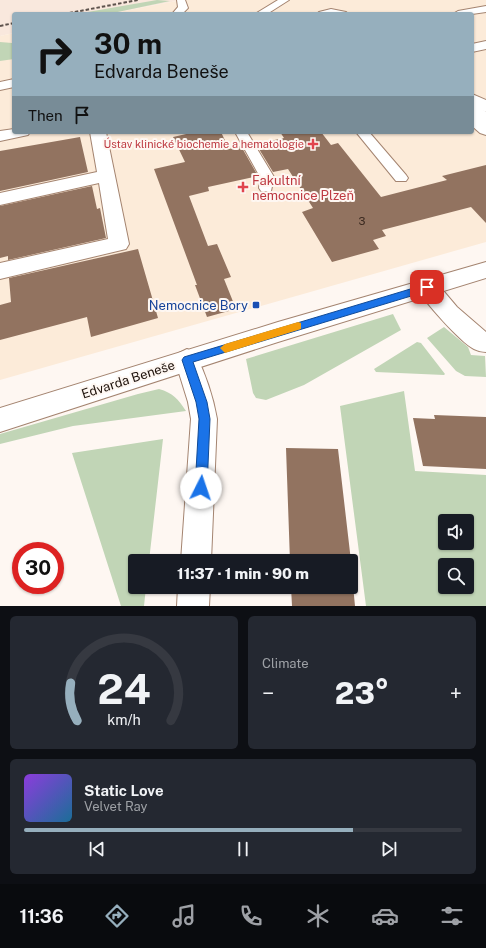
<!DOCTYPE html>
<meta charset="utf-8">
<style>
body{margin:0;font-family:"Public Sans",sans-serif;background:#242831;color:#f1f3f6;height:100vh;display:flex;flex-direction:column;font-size:15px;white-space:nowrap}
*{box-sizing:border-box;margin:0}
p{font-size:13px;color:#9ea1a6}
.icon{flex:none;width:22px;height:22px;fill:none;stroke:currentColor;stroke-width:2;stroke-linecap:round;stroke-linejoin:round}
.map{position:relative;height:606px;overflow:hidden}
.sheet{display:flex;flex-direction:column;gap:10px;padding:10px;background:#0d0f14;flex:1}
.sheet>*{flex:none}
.banner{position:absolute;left:12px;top:12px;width:462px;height:122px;border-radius:4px;box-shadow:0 1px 3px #0004;background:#96afbd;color:#111;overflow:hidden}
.buttons{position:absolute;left:438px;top:514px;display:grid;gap:8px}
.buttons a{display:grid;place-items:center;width:36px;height:36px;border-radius:4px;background:#171b24;box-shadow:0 1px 3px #0004;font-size:20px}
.speed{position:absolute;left:12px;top:542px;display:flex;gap:8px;font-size:20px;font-weight:700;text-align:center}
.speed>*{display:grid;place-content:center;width:52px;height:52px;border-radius:50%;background:#171b24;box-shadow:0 1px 3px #0004;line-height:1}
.speed .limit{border:6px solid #d22;background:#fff;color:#111}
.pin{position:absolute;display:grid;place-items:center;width:34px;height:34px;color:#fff;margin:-17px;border-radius:8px;box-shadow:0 2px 6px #0006}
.me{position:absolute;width:44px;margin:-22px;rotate:4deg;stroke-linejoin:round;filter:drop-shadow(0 0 3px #0008)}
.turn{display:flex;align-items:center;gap:14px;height:84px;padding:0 16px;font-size:18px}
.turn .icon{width:52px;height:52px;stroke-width:2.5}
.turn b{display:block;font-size:28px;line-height:34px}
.then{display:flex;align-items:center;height:38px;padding:0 16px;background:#0003;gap:8px;font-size:15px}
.big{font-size:30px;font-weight:800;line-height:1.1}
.sheet .widget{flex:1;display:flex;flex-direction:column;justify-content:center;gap:6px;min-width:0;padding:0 14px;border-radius:6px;background:#242831}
.sheet .dial{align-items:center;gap:0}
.dial svg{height:104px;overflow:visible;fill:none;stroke:#363941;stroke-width:7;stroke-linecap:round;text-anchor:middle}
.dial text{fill:#f1f3f6;stroke:none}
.song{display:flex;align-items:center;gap:12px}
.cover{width:48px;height:48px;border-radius:6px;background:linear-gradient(135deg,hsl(270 70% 55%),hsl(200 70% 35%))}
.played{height:4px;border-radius:2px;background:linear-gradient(90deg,#96afbd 75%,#363941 75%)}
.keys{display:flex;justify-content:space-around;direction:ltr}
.heat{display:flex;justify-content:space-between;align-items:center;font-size:22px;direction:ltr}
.sheet .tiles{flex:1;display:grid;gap:10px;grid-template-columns:1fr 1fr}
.widget:last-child{grid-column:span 2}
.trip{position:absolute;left:128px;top:554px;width:230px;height:40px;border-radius:4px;background:#171b24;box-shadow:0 1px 3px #0004;font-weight:800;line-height:40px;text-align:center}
.menu{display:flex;height:64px;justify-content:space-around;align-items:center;background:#090b0e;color:#9ea1a6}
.menu .icon{width:28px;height:28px}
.menu .current{color:#96afbd}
.menu b{font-size:18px;color:#f1f3f6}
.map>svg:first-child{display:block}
</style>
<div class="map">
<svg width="486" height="606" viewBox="0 0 486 606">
<rect width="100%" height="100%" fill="#fef7f2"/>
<path fill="#f9e8dd" d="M0 0H182L108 14H14V33L0 36Z"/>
<path fill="#fcebd9" d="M182 0H486V242L0 380V36L14 33V132H472V14H108Z"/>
<path fill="#c1d5b6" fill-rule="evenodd" d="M157 0 170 1 108 14H76Z
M0 42 12 43 14 59 0 61Z
M393 314 401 330 304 385 266 400 256 398 253 393 246 359Z
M444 327 468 347 471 355 485 356 486 377 465 376 456 371 427 338Z
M417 342 421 343 445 374 444 375 376 372 374 369Z
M159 389C173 393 178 399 186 411L73 426 0 444V434L138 394Z
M404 391 415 471 486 475V606H366L340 406ZM445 521H467V543H445ZM445 565H467V587H445Z
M163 439 149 561H135V587H146L144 606H121L72 453Z"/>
<path fill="#927360" d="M195 132H221L229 149 241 146 258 176 208 187 209 191 189 196 208 246 217 244 231 277 224 279 236 309 207 317 195 285H197L154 169 185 162 173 137Z
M280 132H321L331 145 338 143 381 197 447 180 442 176 486 165V223L471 207 382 230 386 236 373 240 379 249 332 262 302 212 313 208 288 169 273 172 256 144 284 138Z
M80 137 88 172 0 191V151Z
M92 186 97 209 100 208 106 238 8 260V256L0 258V206Z
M138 249 158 318 91 337 87 317 0 340V305L11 302 9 278Z
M434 415 486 417V469L423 466 413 418 435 419Z
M286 448 338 449 351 561H290Z
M351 565 355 606H292L291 587H351Z"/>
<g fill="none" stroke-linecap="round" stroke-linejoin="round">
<g stroke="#a48470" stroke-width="2">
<path id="service" d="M177 0H185L188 8 182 14H172L178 7Z
M278 0H289L267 14H255Z
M486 6V12L472 14H453L458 11Z
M331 9 346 12 348 14H317L319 12Z
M472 102 476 104 486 112V122L482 121 472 112Z
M235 132H247L274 177 271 191H261L259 188 260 177Z
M356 132H369L406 175 408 178 406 181H396Z"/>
</g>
<g stroke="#a48470" stroke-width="2">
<path id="minor" d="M486 41V49L472 52V44Z
M14 79V87L0 90V82Z
M472 94 486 100V112L472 105Z
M472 112 478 114 486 121V135L480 133 472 126Z
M14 129V132H30L28 135 0 141V131Z
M90 132H106L129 244 126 249 0 279V263L108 239 99 183 0 205V193L97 172Z
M427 279 435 281 457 307 486 332V352C482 352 478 351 474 349 460 342 424 301 416 287L419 281Z
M187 349 195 353C205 373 213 396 217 419L211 561H181L191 419 188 402 175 360 179 353Z
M178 587H210L209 606H177Z"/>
</g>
<g stroke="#a48470" stroke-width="2">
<path id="tertiary" d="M486 262V278L278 342 0 432V408L278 322Z"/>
</g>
<use href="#service" fill="#fff" fill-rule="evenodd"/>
<use href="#minor" fill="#fff" fill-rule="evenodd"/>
<use href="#tertiary" fill="#fff" fill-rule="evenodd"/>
<path stroke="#5d524c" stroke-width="2" stroke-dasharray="3.5 2" stroke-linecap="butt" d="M64 14 138 0
M0 26 14 23"/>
</g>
<path fill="#1a73e8" stroke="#114b97" d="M427 284 431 285V290L193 362 207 402 210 419 207 488 205 493 201 494 197 493 195 488 199 419 196 402 182 360 184 357Z"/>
<path fill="#f59e0b" d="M298 322 301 323V329L225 353 220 348 225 344Z"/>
<g fill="#e0444e" stroke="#fef7f2" stroke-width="1.5">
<path d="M311 138h4v4h4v4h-4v4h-4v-4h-4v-4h4z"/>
<path d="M241 181h4v4h4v4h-4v4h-4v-4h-4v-4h4z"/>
</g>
<rect fill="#1a4fb4" stroke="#fef7f2" stroke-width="1.5" x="252" y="301" width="8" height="8" rx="2"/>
<g text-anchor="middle" stroke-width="4" stroke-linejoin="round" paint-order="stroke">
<g font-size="11" fill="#be3a42" stroke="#fef7f2" text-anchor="end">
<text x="304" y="148">Ústav klinické biochemie a hematologie</text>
</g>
<g font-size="11" fill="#3b2a20">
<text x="362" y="225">3</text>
</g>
<g font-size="13" fill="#be3a42" stroke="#fef7f2" text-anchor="start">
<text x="252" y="185">Fakultní<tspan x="252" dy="15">nemocnice Plzeň</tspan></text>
</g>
<g font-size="13" fill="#164399" stroke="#fef7f2" text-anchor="end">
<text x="248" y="310">Nemocnice Bory</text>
</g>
<g font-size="13" fill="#1e120b" stroke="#fef7f2">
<text transform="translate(128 379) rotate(-18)" y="5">Edvarda Beneše</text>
</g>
</g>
</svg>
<div class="buttons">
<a><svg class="icon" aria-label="sound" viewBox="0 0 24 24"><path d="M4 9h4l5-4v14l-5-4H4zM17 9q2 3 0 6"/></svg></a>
<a><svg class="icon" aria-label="search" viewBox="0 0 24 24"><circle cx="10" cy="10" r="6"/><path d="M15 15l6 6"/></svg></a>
</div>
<div class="speed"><div class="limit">30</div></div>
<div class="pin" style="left:427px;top:287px;background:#d93025"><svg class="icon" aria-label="arrive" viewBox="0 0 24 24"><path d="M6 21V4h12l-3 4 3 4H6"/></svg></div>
<svg class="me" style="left:201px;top:488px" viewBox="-20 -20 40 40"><circle r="19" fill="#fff"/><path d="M0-13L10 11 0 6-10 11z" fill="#1a73e8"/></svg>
<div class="trip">11:37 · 1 min · 90 m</div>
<div class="banner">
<div class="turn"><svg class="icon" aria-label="right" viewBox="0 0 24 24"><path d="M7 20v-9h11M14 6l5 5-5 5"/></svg><div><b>30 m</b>Edvarda Beneše</div></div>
<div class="then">Then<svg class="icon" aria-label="arrive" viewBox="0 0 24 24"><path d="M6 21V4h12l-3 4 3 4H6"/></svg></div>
</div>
</div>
<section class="sheet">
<div class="tiles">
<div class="widget dial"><svg viewBox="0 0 100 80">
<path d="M14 69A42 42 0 1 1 86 69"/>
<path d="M14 69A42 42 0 0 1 9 40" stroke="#96afbd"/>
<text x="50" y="56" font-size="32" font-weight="700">24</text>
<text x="50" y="72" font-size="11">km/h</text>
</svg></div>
<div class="widget"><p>Climate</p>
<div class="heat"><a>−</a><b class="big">23°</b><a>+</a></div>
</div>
<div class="widget">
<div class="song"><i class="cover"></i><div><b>Static Love</b><p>Velvet Ray</p></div></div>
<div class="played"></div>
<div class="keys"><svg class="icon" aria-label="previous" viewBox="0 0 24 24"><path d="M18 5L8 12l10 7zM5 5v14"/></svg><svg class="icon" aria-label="pause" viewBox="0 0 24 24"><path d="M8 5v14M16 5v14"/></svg><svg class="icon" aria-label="next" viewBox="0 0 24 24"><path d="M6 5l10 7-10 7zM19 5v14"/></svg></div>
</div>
</div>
</section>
<nav class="menu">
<b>11:36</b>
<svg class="icon current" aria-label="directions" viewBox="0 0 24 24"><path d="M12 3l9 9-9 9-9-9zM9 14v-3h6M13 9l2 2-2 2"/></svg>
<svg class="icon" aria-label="music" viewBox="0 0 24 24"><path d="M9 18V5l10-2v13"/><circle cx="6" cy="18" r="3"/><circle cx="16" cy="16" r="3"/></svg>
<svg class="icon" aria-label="phone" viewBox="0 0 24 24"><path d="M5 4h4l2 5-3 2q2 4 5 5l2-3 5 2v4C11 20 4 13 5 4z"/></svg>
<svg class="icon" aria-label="climate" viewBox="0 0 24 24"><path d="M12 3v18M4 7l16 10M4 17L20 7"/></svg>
<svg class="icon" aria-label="car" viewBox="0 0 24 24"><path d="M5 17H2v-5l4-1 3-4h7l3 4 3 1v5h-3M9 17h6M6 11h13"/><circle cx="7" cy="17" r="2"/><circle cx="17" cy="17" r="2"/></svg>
<svg class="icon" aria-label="filters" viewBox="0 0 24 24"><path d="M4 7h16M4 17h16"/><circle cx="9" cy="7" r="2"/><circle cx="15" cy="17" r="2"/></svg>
</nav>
